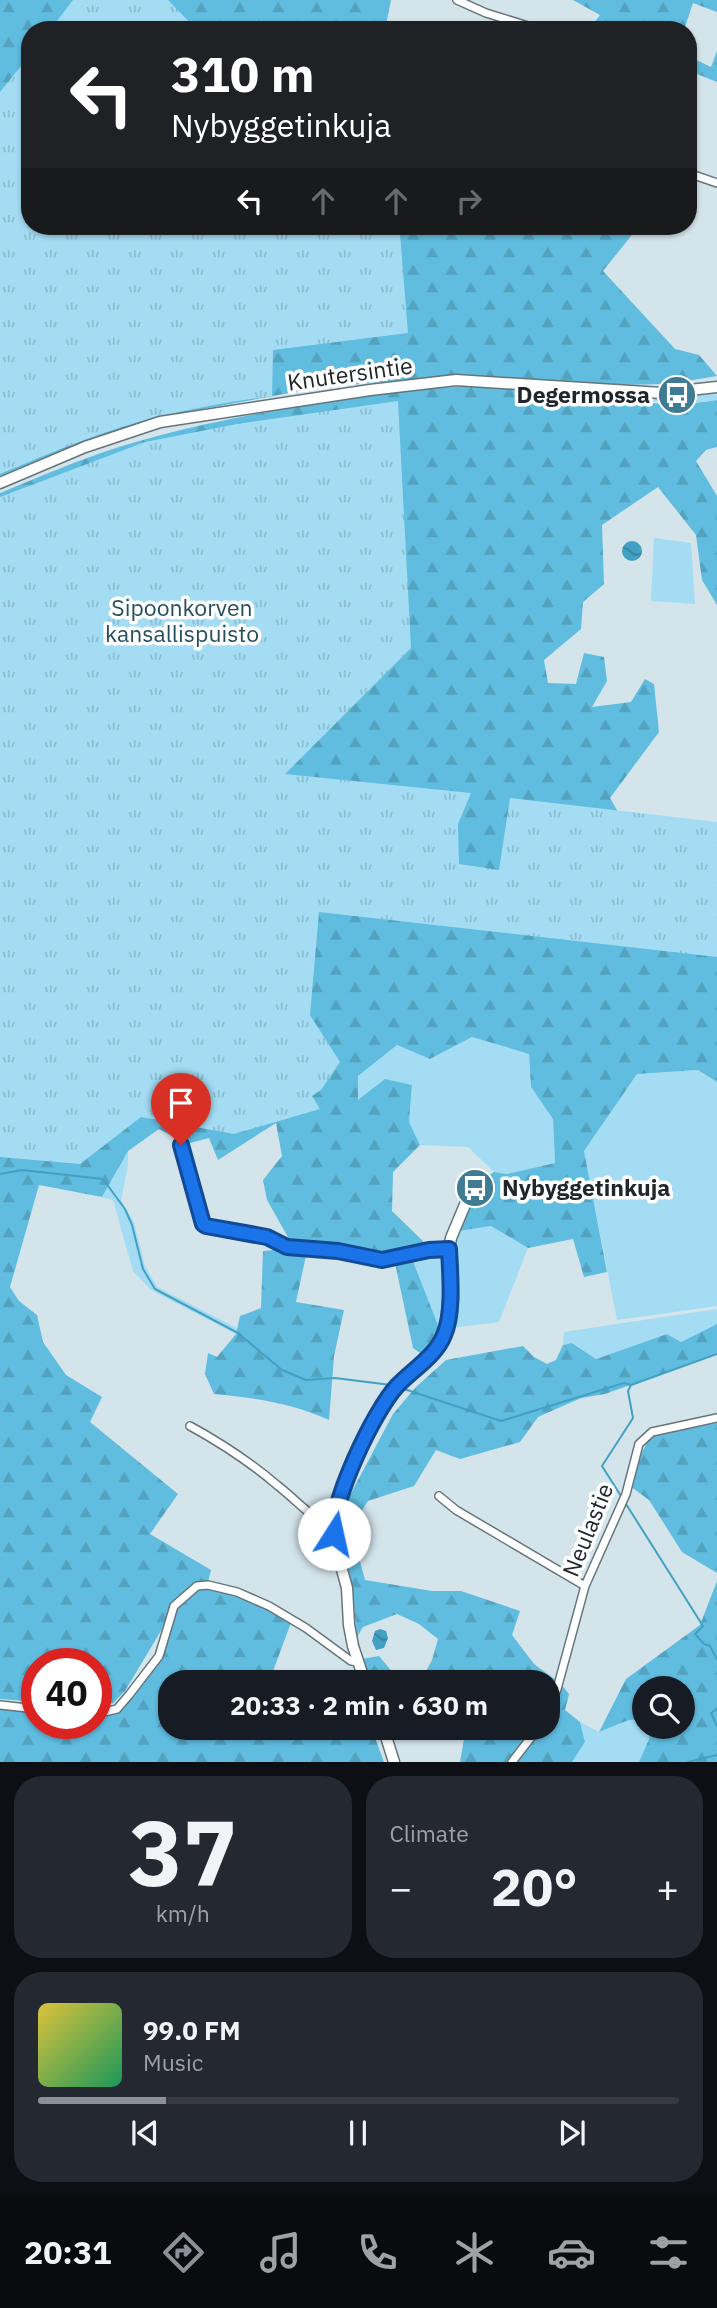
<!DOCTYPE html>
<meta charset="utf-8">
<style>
body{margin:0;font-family:"IBM Plex Sans",sans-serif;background:#242831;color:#f1f3f6;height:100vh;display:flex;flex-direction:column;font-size:26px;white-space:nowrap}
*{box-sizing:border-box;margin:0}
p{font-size:23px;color:#9ea1a6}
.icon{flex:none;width:38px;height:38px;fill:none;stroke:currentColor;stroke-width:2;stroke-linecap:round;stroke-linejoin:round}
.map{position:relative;height:1762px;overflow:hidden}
.sheet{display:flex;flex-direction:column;gap:14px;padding:14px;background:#0d0f14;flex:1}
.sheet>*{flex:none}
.hud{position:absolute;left:21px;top:21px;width:676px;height:214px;border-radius:28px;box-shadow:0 2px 5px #0004;background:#202124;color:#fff;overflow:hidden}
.tools{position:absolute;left:632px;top:1676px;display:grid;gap:14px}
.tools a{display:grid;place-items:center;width:63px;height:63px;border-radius:50%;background:#171b24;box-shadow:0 2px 5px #0004;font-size:35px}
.speed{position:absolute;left:21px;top:1648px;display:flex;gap:14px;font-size:35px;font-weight:700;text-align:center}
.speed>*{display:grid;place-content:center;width:91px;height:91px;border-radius:50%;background:#171b24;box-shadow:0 2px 5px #0004;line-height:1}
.speed .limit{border:10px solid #d22;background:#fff;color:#111}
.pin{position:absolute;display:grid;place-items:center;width:60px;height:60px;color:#fff;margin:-72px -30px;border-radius:50% 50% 50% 0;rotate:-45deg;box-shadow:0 0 7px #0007}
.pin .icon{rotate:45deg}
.me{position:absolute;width:77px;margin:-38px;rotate:10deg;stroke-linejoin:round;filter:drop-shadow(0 0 5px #0008)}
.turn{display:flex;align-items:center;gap:24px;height:147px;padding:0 35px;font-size:32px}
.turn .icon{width:91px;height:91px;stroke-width:2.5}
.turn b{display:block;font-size:49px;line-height:60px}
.lanes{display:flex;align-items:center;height:66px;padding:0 35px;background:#0003;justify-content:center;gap:35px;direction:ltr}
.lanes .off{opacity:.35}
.big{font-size:52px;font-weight:700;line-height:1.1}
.sheet .card{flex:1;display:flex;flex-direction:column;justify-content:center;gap:10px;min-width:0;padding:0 24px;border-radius:28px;background:#242831}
.sheet .dial{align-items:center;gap:0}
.dial b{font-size:91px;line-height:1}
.song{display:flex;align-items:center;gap:21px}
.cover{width:84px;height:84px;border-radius:10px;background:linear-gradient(135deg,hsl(50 70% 55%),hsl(150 70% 35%))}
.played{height:7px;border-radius:4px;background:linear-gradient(90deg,#8c9099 20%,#363941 20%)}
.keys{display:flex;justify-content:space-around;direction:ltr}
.heat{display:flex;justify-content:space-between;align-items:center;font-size:38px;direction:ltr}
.sheet .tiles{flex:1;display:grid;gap:14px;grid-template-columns:1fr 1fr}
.card:last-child{grid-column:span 2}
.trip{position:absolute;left:158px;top:1670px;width:402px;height:70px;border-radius:28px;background:#171b24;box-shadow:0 2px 5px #0004;font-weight:700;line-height:70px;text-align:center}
.tabs{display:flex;height:112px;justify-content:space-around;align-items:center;background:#090b0e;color:#9ea1a6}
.tabs .icon{width:49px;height:49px}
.tabs .on{color:#8c9099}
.tabs b{font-size:32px;color:#f1f3f6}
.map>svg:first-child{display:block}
</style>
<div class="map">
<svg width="717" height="1762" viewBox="0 0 717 1762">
<defs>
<pattern id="forest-firs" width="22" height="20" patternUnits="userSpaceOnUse" patternTransform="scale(1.75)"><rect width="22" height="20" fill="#60bde0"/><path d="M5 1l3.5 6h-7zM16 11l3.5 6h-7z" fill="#53a2c0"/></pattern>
<pattern id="park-tufts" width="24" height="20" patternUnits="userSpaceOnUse" patternTransform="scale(1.75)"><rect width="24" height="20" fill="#a3dcf3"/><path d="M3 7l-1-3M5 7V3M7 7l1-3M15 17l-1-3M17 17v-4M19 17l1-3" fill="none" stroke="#8cbdd0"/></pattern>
<pattern id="water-waves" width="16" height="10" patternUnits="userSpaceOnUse" patternTransform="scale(1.75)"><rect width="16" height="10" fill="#42a1c3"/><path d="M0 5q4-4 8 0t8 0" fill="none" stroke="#37839e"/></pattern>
</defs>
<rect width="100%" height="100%" fill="#d3e4eb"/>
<path fill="#a3dcf3" d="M717 391V400L703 403 613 400 614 395C648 398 683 399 717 391Z
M654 538 691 543 695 604 651 601Z
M472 1037 529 1054 531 1087 553 1119 555 1163 507 1174 494 1172 468 1147 420 1145 409 1122 412 1085 358 1101V1076L397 1045 430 1059Z
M698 1070 717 1082V1306L617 1320 584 1151 637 1074Z
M128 1151V1165L121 1201 134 1222 145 1266 157 1287 237 1328 236 1334 151 1290 133 1271 113 1200 102 1197Z
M491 1226 528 1248 499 1322 450 1328 453 1252 459 1231Z
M442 1252C452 1264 444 1313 440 1330L412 1259Z
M717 1309V1324L681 1342 667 1334 596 1359 573 1343 563 1345 564 1332Z
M644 1719V1727H650L649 1739 639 1762H572L585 1742 580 1722 599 1732 629 1720Z"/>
<path fill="url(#forest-firs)" d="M0 0H391L385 30H30V226H639L603 271 675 349 699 355 717 376 669 384 615 385 460 375 316 388 160 417 0 476Z
M573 0H717V12L693 3 684 30H589L600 15Z
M717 51V82L697 74 688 91V56L711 67Z
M480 386 614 395 613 400C647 403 684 407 717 400V447L706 450 696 461 717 496V605L702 580 696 535 658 487 602 525 604 584 583 602 581 629 544 660 548 683 576 684 584 653 604 657 607 681 592 707 631 702 645 679 654 684 659 732 610 798 621 817 717 873V1082L698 1070 637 1074 584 1151 607 1272 584 1277 573 1239 528 1248 491 1226 459 1231 469 1203 478 1192V1183L494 1172 507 1174 555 1163 553 1119 531 1087 529 1054 472 1037 430 1059 397 1045 358 1076V1100L385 1079 412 1085 409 1122 420 1145 393 1172 392 1211 428 1246 389 1256H380L289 1239 267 1200 263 1180 282 1156 276 1123 218 1160 209 1138 186 1144 159 1129 128 1151 102 1197 39 1185 10 1287 19 1301 37 1315 43 1342 66 1375 102 1397 90 1422 178 1494 150 1534 211 1570 208 1582 191 1586 172 1603 162 1629 125 1691 113 1703 96 1707V1664H37V1702L0 1699V493C39 477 78 460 119 447 180 428 243 416 306 405 364 396 421 387 480 386Z
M285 1249 307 1251 296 1302 344 1310 334 1356 329 1420C291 1403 255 1398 214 1394L205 1374 208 1353 217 1357 236 1334 240 1316 261 1308 263 1251Z
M412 1259 440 1330 436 1342 423 1355 413 1348 395 1263Z
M717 1324V1354L605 1394 581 1398 538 1417 520 1442 460 1459 436 1450 414 1486 368 1501 351 1528 365 1580 432 1591H461L520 1611 512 1635 534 1664 561 1684 569 1694 565 1710 580 1722 585 1742 572 1762H460L466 1727H548V1682H371L361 1659 379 1656 394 1674 424 1675 432 1660 438 1639 419 1624 397 1614 363 1627 357 1637 352 1586 344 1554V1518L349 1497 393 1414 416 1387 446 1360 523 1346 534 1357 547 1364 556 1360 563 1345 572 1343 596 1359 667 1334 681 1342Z
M717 1423V1573L682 1552 649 1500 630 1486 641 1454 650 1437 667 1431Z
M717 1581V1762H639L649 1739 650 1727H682V1689H644V1719L629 1720 599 1732 626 1679 700 1625Z
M205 1586 235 1594 292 1620 269 1682H170V1727H371L384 1762H0V1707L37 1711V1724H96V1717L118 1711 161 1654 175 1609 188 1593Z"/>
<path fill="url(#park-tufts)" d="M73 0H168L197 30H50Z
M30 55V226H392L400 234 408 333 273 350 272 396C235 401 198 407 162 416 106 429 52 452 0 474V92Z
M398 401 411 648 285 774 471 793 458 824 459 864 499 870 510 798 717 822V957L319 912 310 1015 340 1062 321 1090 312 1096 320 1109 234 1134 141 1117 80 1164 0 1157V497L145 442 237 424Z"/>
<path fill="url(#water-waves)" d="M622 551a10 10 0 1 1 20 0a10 10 0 1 1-20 0Z
M380 1629 386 1631 388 1638 384 1648 376 1650 372 1641 375 1631Z"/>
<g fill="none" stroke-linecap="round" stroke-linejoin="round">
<path stroke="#42a1c3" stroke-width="2" d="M0 1174 22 1170 103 1179 125 1209 132 1225 143 1269 155 1289 238 1333 282 1370 306 1380 335 1378 391 1385
M401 1388 501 1421 624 1383 631 1385 717 1354
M621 1496 602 1466 633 1418 628 1391 631 1385
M626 1504 703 1626 695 1634 704 1644 710 1646 717 1659
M717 1709 711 1713 717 1726
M688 1762 717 1755"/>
<g stroke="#65757b" stroke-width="10">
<path id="street" d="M457 0 486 13 541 30
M688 173 717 183
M182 1145 203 1224 206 1226 267 1237 287 1246 338 1251 382 1260 429 1250 449 1249
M190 1426C221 1443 250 1462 277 1485 296 1500 312 1518 333 1530
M439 1496 456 1510 585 1586
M0 1705 37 1709
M548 1711 557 1689 585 1586 626 1494 639 1444 652 1432 717 1418
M96 1714 117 1709 129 1695 159 1656 174 1606 197 1586 208 1585 237 1592 269 1606 306 1628 351 1661 358 1662
M512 1762 539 1727"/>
</g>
<g stroke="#65757b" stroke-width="13">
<path id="secondary" d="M0 483 85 447 160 422 370 390 456 380 662 393 717 387
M365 1682 353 1646 349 1625 347 1588 335 1544 334 1521 351 1471 386 1398 440 1345 445 1333 449 1320V1249L451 1238 469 1195
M383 1727 394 1762"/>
</g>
<use href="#street" stroke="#fff" stroke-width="7"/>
<use href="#secondary" stroke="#fff" stroke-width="10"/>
</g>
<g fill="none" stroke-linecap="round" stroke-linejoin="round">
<g stroke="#114b97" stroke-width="18">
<path id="route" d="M181 1145 203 1224 206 1226 267 1237 287 1247 338 1251 382 1260 429 1250 449 1249C450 1273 454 1313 444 1335 436 1356 412 1370 397 1386 374 1411 331 1501 334 1534"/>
</g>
<use href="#route" stroke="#1a73e8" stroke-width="12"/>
</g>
<defs>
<g id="bus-disc" transform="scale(2.0125)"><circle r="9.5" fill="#3f7b92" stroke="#fff"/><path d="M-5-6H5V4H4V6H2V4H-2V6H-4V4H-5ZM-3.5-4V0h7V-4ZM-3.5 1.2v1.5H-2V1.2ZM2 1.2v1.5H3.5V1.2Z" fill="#fff"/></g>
</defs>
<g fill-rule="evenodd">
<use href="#bus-disc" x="677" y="395"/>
<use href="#bus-disc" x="475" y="1188"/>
</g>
<g text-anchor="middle" stroke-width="7" stroke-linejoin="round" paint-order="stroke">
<g font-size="23" fill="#202629" stroke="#fff">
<text transform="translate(350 374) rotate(-8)" y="8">Knutersintie</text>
<text transform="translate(588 1530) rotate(-68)" y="8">Neulastie</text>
</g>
<g font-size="23" font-weight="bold" fill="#202629" stroke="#fff" text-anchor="end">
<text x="650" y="403">Degermossa</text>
<text x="502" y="1196" text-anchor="start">Nybyggetinkuja</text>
</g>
<g font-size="23" fill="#264f5f" stroke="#fff">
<text x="182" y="616">Sipoonkorven<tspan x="182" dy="26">kansallispuisto</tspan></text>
</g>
</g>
</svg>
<div class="tools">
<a><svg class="icon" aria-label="search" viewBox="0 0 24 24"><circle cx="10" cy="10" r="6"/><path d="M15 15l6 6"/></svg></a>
</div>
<div class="speed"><div class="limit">40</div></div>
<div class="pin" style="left:181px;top:1145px;background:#d93025"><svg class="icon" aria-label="arrive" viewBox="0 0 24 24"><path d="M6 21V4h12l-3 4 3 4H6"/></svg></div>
<svg class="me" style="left:334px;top:1534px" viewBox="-20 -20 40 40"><circle r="19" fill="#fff"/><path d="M0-13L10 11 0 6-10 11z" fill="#1a73e8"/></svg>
<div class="trip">20:33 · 2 min · 630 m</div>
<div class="hud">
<div class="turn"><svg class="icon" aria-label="left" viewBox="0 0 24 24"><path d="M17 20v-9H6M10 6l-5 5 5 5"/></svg><div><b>310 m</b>Nybyggetinkuja</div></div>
<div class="lanes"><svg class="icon" aria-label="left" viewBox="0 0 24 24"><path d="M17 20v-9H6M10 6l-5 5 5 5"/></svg><svg class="icon off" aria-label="ahead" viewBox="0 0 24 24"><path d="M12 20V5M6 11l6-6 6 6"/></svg><svg class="icon off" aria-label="ahead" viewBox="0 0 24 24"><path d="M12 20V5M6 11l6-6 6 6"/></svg><svg class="icon off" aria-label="right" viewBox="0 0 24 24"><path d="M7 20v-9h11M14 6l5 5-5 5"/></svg></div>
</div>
</div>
<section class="sheet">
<div class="tiles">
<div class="card dial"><b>37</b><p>km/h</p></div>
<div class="card"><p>Climate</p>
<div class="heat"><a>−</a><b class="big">20°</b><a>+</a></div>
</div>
<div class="card">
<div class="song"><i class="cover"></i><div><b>99.0 FM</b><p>Music</p></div></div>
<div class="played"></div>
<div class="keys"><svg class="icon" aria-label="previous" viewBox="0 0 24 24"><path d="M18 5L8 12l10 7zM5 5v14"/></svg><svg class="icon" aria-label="pause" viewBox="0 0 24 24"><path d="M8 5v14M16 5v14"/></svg><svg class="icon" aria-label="next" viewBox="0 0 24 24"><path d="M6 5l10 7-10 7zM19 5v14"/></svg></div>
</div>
</div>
</section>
<nav class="tabs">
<b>20:31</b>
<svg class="icon on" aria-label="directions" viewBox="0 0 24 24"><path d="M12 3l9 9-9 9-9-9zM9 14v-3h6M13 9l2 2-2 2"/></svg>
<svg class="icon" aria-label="music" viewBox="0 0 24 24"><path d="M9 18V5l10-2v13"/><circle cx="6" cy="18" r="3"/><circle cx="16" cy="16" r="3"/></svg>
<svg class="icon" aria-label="phone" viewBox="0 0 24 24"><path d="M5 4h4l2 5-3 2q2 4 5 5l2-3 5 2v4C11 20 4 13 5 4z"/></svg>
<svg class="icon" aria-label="climate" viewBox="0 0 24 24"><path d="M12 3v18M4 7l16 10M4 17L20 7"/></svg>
<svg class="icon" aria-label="car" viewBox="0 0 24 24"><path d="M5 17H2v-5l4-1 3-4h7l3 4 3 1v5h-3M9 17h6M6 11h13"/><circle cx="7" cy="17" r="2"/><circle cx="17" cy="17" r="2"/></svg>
<svg class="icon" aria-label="filters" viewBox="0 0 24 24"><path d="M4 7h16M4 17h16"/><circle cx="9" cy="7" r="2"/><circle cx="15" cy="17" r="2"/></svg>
</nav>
